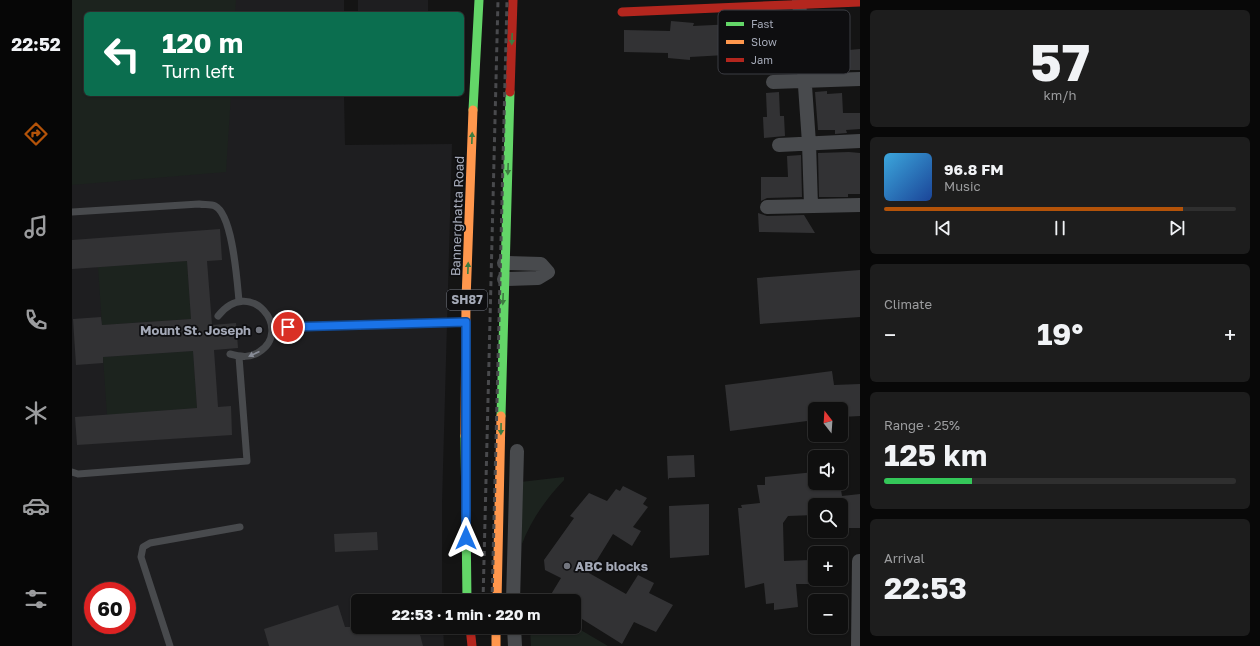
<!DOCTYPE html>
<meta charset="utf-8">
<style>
body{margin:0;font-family:"Golos Text",sans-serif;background:#1d1d1d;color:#f1f3f6;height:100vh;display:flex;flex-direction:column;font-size:15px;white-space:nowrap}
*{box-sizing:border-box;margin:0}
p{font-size:13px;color:#9b9c9e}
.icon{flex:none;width:22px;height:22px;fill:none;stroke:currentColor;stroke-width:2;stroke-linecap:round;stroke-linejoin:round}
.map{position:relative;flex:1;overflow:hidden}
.drawer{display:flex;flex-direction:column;gap:10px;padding:10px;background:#080808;width:400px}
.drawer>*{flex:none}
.hud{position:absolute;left:12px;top:12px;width:380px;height:84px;border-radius:6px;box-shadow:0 1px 3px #0004,0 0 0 1px #2f2f2f;background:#0b6e4f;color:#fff;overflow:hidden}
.needle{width:26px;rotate:343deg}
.fabs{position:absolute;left:736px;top:402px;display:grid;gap:8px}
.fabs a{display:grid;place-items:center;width:40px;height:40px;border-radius:6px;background:#0f0f0f;box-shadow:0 1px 3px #0004,0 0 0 1px #2f2f2f;font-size:20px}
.speed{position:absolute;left:12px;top:582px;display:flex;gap:8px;font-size:20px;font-weight:700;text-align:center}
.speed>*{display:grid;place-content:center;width:52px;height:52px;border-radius:50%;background:#0f0f0f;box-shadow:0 1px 3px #0004,0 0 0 1px #2f2f2f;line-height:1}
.speed .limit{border:6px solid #d22;background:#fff;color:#111}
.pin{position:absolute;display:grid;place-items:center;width:34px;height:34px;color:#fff;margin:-17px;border:2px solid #fff;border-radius:50%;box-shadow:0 1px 4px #0007}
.me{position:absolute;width:44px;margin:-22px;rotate:0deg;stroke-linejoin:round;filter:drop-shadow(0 0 3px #0008)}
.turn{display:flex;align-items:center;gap:14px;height:84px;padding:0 12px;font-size:18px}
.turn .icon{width:52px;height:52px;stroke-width:2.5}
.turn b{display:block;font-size:28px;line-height:34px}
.big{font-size:30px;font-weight:700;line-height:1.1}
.drawer .widget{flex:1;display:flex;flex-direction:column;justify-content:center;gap:6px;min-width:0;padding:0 14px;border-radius:6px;background:#1d1d1d}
.drawer .dial{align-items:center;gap:0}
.dial b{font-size:52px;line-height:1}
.song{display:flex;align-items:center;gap:12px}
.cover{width:48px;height:48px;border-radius:6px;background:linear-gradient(135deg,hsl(200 70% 55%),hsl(220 70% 35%))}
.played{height:4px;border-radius:2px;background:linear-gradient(90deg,#b45309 85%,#2f2f2f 85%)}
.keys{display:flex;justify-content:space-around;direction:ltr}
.heat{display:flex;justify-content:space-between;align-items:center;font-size:22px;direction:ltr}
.charge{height:6px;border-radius:3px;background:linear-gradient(90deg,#34c759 25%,#2f2f2f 0)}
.trip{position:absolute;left:279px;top:594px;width:230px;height:40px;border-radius:6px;background:#0f0f0f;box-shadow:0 1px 3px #0004,0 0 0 1px #2f2f2f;font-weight:700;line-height:40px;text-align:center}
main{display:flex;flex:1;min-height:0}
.tab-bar{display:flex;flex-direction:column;width:72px;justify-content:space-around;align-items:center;background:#060606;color:#9b9c9e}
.tab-bar .icon{width:28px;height:28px}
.tab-bar .active{color:#b45309}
.tab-bar b{font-size:18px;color:#f1f3f6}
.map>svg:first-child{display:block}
</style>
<main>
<nav class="tab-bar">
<b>22:52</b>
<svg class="icon active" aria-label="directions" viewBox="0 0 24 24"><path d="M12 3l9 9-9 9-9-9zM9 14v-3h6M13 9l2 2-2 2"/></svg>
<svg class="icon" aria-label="music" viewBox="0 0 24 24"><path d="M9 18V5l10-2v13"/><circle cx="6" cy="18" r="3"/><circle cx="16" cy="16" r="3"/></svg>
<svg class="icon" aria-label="phone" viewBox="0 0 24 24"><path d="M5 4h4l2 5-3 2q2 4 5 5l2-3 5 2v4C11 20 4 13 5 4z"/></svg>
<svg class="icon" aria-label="climate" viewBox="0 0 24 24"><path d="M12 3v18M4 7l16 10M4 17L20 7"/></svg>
<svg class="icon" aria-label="car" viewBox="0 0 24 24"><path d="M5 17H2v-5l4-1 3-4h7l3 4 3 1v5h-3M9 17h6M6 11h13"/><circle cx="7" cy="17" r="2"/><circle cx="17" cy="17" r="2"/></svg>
<svg class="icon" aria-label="filters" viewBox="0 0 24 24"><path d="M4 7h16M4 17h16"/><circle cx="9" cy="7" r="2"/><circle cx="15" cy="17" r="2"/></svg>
</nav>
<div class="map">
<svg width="788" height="646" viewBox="0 0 788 646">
<rect width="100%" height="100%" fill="#141414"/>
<path fill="#1e1e20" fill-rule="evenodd" d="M0 0H272V14H14V94H272L273 145 380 144 370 504V601H286V627H371L372 646H0ZM21 591H55V625H21Z
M286 0H356V14H286Z"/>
<path fill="#1c231e" d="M0 0H164L163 14H14V94H159L154 172 0 185Z
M115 261 119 319 30 325 26 267Z
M121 351 125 408 35 415 31 357Z
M492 477V480C474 499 459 520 450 544L448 482Z
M502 626 536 646H459L458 627Z"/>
<path fill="#323234" d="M599 21 622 23 621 26 702 22 703 59 723 58V72L690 71 689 53 618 57V60L596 58V53L552 52V30L598 31Z
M788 49V70H778L777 50Z
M755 91V94L770 93 771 113H788V129L774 130 775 133 763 134V130H746L743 92Z
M707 92 708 116H712L713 136 692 138 691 117H695L694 93Z
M777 152 788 153V194H776V197H747L746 153Z
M729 155 730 197 695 198 689 201V177H716L715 156Z
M686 213 695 216 732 215 743 233 687 232Z
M148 229 150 260 135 261 140 325 164 323 166 348 142 350 146 407 159 406 160 435 5 445 3 417 125 408 121 351 31 357V363L4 365 1 319 29 317 30 325 119 319 115 261 0 269V240Z
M788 270V317L688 324 685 278Z
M760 371 762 385 788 384V416L769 417V409H743V420L658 431 653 385Z
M622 455 623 477 597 478 596 480 595 456Z
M743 472V483H768L770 496 788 494V528H769V505H743V515L716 516 711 523 712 561 738 560V584H724L726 607 702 610V603L694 604 692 583 673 588 666 508H670L669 505 688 503 685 485H693V477Z
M551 486 575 498 571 504 576 507 561 527 569 531 560 546 541 534 517 573 554 594 566 575 582 583 577 593 601 605 584 632 562 622 550 644 502 614V601H475L489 578 473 570 472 560 502 518 498 516 517 493 535 501 544 489 548 491Z
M637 504V555L598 558 597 506Z
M305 532 306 550 263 552 262 534Z
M266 605 273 627H346L351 646H197L192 629Z"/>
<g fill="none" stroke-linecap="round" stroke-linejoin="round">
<path stroke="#484a4d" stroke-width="7" d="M0 212 127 204C132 205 139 204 143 206 161 215 165 281 167 301
M146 316C178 275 222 330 187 352 178 358 169 357 158 354
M200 327 392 322
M0 472 6 474 175 461 167 357
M98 646 69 557 71 547 78 543 168 527"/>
<path stroke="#484a4d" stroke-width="14" d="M727 0 737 143 739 206
M701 82 788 79
M707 145 788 141
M695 207 788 205
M432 279 466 278 476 272 469 264 432 263
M441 601 445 451
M442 627 443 646
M786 646 787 561"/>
<path stroke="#63d668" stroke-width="9" d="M401 110 407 0
M429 416 438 92
M393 436 395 601"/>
<path stroke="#ff974d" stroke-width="9" d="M393 436 394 300 401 110
M425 601 429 416
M424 627V646"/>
<path stroke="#b3261e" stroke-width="9" d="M550 12 788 2
M438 92 441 0
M398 627 400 646"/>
<path stroke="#494a4d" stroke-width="3" stroke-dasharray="5 4" stroke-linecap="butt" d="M411 601 426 0
M420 601 435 0"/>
</g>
<defs><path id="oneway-solid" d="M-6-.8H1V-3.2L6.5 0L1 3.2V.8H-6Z"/></defs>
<g fill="#3d7c40">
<use href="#oneway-solid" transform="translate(440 39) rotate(92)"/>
<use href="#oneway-solid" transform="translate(400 138) rotate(-88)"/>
<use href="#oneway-solid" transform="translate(436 169) rotate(92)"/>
<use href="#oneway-solid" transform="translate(396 268) rotate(-88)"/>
<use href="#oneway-solid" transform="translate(431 299) rotate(92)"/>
<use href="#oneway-solid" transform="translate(429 429) rotate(91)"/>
</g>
<use fill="#888c97" href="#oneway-solid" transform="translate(182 354) rotate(156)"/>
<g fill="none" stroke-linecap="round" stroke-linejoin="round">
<g stroke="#114b97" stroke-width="10">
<path id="route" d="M216 327 394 322V538"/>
</g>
<use href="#route" stroke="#1a73e8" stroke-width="7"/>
</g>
<g fill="#72757e" stroke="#0e0e10" stroke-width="1.5">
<circle cx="187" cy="330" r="4"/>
<circle cx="495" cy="566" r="4"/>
</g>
<g text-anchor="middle" stroke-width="3.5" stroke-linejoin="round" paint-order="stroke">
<rect fill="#0e0e10" stroke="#777a85" stroke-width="1" x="375" y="290" width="40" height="20" rx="3"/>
<g font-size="12" font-weight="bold" fill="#a4a9b7">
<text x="395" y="304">SH87</text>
</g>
<g font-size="13" fill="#a4a9b7" stroke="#0e0e10">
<text transform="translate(385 216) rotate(-88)" y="5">Bannerghatta Road</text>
</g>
<g font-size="13" font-weight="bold" fill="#a4a9b7" stroke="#0e0e10" text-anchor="end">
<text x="179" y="335">Mount St. Joseph</text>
<text x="503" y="571" text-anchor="start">ABC blocks</text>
</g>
</g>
<rect x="646" y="10" width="132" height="64" rx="6" fill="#0e0e10" stroke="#3b3c42" stroke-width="1"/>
<rect x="654" y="22" width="18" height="4" fill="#63d668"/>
<rect x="654" y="40" width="18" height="4" fill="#ff974d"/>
<rect x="654" y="58" width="18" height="4" fill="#b3261e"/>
<g font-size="11" fill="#a4a9b7">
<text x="679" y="28">Fast</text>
<text x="679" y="46">Slow</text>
<text x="679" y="64">Jam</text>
</g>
</svg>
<div class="fabs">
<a><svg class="needle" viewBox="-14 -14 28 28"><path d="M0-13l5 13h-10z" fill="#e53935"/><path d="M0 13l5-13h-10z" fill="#9b9c9e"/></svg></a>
<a><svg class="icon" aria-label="sound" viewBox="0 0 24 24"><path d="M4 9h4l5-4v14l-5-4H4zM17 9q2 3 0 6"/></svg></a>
<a><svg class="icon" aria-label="search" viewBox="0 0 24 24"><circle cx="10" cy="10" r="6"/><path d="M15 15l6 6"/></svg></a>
<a>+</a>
<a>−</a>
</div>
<div class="speed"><div class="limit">60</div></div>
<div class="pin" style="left:216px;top:327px;background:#d93025"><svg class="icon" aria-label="arrive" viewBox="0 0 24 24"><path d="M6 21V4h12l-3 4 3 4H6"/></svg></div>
<svg class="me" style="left:394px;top:538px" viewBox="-20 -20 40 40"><path d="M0-17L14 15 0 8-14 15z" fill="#1a73e8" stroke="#fff" stroke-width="4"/></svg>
<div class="trip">22:53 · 1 min · 220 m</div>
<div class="hud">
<div class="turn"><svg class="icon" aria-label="left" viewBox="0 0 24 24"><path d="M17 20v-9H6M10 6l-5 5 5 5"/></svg><div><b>120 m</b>Turn left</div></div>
</div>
</div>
<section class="drawer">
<div class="widget dial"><b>57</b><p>km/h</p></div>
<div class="widget">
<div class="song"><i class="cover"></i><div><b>96.8 FM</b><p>Music</p></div></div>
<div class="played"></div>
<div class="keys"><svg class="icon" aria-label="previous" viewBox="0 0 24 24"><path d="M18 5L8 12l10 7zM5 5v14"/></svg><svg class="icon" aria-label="pause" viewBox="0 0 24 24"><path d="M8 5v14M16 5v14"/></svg><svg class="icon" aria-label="next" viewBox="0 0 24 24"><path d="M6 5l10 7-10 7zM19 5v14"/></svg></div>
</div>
<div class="widget"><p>Climate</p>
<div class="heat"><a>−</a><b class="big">19°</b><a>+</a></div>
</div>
<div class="widget"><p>Range · 25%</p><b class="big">125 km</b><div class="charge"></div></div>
<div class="widget"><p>Arrival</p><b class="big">22:53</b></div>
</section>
</main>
